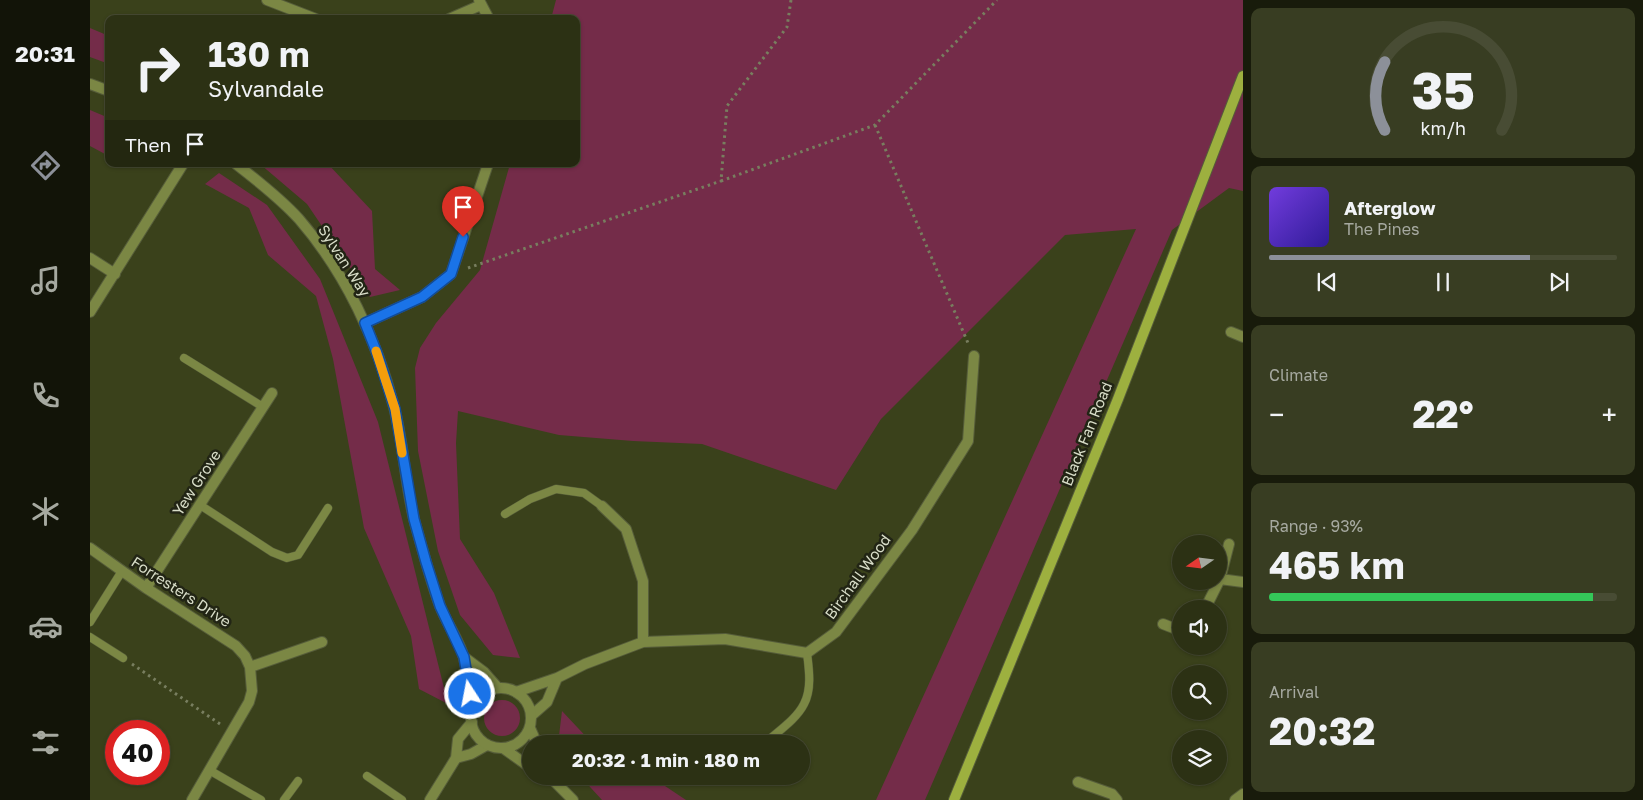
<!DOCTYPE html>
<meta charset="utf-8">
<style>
body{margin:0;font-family:"Golos Text",sans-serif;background:#383d22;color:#f1f3f6;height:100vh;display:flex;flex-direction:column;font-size:19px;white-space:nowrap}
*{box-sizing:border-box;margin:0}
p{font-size:16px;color:#a6a9a0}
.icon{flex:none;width:28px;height:28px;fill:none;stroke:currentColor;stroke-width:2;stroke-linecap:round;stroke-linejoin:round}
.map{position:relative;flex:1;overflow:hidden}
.details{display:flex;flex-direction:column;gap:8px;padding:8px;background:#181b0b;width:400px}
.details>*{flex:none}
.guide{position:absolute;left:15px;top:15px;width:475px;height:152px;border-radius:10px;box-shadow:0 1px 4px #0004,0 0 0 1px #484c34;background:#2c3114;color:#f1f3f6;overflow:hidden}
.needle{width:32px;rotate:256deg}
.buttons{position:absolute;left:1082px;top:535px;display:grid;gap:10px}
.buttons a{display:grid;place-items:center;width:55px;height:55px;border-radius:50%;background:#2c3114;box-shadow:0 1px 4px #0004,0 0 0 1px #484c34;font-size:25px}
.speed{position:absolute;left:15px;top:720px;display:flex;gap:10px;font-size:25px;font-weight:700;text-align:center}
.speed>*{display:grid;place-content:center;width:65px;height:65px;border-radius:50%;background:#2c3114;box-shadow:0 1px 4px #0004,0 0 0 1px #484c34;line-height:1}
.speed .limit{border:8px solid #d22;background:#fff;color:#111}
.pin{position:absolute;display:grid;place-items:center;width:42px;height:42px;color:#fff;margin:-51px -21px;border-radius:50% 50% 50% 0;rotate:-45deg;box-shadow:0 0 5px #0007}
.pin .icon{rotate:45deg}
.me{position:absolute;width:55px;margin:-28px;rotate:349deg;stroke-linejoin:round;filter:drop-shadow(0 0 4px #0008)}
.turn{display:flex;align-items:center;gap:18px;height:105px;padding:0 20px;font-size:22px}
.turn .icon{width:65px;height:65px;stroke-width:2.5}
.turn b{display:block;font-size:35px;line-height:42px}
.then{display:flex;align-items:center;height:48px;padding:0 20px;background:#0003;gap:10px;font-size:19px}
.big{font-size:38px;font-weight:700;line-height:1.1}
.details .tile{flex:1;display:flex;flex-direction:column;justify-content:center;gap:8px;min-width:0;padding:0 18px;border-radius:10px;background:#383d22}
.details .dial{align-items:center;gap:0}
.dial svg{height:130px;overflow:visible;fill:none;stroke:#484c34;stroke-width:7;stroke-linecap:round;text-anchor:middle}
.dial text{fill:#f1f3f6;stroke:none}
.song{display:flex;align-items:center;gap:15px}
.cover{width:60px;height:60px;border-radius:8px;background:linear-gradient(135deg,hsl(260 70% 55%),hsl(250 70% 35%))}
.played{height:5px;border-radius:2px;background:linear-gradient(90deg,#8c9099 75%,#484c34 75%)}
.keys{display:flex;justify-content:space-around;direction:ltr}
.heat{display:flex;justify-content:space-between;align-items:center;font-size:28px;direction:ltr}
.charge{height:8px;border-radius:4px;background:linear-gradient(90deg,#34c759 93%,#484c34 0)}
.trip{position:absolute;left:432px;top:735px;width:288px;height:50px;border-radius:25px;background:#2c3114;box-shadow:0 1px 4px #0004,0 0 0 1px #484c34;font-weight:700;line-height:50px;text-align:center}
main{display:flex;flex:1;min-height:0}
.menu{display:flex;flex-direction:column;width:90px;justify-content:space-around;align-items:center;background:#121408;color:#a6a9a0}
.menu .icon{width:35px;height:35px}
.menu .on{color:#8c9099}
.menu b{font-size:22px;color:#f1f3f6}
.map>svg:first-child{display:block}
</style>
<main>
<nav class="menu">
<b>20:31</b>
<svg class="icon on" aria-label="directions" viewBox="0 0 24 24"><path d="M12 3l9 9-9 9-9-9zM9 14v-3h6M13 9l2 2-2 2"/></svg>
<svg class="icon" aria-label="music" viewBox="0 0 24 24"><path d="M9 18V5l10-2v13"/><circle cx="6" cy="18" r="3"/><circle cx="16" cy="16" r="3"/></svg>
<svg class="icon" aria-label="phone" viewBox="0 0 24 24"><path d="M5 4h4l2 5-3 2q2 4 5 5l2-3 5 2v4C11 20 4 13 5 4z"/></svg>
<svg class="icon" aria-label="climate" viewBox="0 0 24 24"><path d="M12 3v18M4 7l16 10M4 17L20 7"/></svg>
<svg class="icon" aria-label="car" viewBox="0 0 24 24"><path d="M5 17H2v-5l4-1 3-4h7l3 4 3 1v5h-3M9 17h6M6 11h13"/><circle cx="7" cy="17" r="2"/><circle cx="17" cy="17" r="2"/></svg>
<svg class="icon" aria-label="filters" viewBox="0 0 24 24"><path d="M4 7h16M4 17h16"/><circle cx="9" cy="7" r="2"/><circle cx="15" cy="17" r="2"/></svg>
</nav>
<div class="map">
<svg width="1153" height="800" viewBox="0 0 1153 800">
<rect width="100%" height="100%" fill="#3a411b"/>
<path fill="#742c49" d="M466 0H1153V191L1139 188 1082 230 835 800H786L1046 229 975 235 791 419 746 490 612 444 543 441 469 435 368 411 366 443 370 539 404 593 430 658 403 655 370 615 348 551 328 451 325 368 330 348 346 323 390 270 420 164H486V19H461Z
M0 28 19 36V64L0 57Z
M0 110 19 118V145L15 154 0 146Z
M170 164H238L282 211 285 269 310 290 280 297 217 204Z
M129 173 177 205 230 279 288 422 358 704 329 689 321 636 274 528 243 359 226 296 178 255 159 208 115 184Z
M394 718a18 18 0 1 1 36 0a18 18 0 1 1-36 0Z
M472 711 503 744H468Z
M490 776H560L596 800H512Z"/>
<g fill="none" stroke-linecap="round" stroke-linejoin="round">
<g stroke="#565d3a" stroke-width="9">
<path id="service" d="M94 358 173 407
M110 505 182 552 197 558 208 555 238 508
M415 514 440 499 466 489 494 493 512 506
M0 622 32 571
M0 637 33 658
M674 744C687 732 706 720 714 704 722 689 719 669 717 653
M119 770 171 800
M277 776 312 800
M194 800 208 781"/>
</g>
<g stroke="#565d3a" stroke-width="12">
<path id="minor" d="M177 0 226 19
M389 0 399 19
M359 19 391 5
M0 258 25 274
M0 312 93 164
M275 323 332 297 361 274 398 164
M1141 332 1153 337
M512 506 536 529 553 581V642
M0 548 56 588 146 646 155 656 160 667
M1130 579 1153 582
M56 588 182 393
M1115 609 1130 579 1139 544
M1073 624 1091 631
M426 692 467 678 495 664 553 642 635 639 717 653 746 632 822 530 878 441 884 356
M441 716 457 702 467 678
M366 758 381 754 397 745
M988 782 1022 794 1027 800
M102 800 159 702 162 691 160 667 232 642
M340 800 366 758 368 739 382 722
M1145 800 1153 794"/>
</g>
<g stroke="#565d3a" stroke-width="12">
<path id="tertiary" d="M0 84 19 91
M146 164C168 181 191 199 209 219 255 272 287 340 304 407 314 445 315 485 325 523 333 551 340 579 350 606 357 624 369 640 374 658 378 674 380 691 383 706
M374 657 394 672 408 688
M381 718a30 30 0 1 1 60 0a30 30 0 1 1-60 0Z
M440 728 447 744
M413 748 441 768
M456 776 464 781 483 800"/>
</g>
<g stroke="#565d3a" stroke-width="12">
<path id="secondary" d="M864 800 1028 399 1153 76"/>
</g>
<path stroke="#787e5f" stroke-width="3" stroke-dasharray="2.5 4" stroke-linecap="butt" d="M701 0 697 27 637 106 631 181 785 125 907 0
M785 125 878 343
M378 268 631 181
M42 664 130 724"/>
<use href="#service" stroke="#7b8744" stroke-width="8"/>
<use href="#minor" stroke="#7b8744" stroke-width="10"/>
<use href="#tertiary" stroke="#7b8744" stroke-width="10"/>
<use href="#secondary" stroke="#9db03f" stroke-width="10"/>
</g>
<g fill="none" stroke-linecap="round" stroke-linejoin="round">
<g stroke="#114b97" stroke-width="12">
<path id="route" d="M373 237 361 274 332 297 275 323 287 353 305 409 324 519 336 562 350 606 374 657 380 694"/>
</g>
<use href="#route" stroke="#1a73e8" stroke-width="9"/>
<path stroke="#f59e0b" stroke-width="9" d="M286 351 305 409 312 453"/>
</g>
<g text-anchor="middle" stroke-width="5" stroke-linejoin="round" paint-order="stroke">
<g font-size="15" fill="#d8ddc8" stroke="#222515">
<text transform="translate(254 261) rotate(57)" y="5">Sylvan Way</text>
<text transform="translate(997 434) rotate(-68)" y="5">Black Fan Road</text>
<text transform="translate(107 483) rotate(-57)" y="5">Yew Grove</text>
<text transform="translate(768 577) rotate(-54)" y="5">Birchall Wood</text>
<text transform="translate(91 592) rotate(33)" y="5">Forresters Drive</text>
</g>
</g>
</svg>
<div class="buttons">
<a><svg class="needle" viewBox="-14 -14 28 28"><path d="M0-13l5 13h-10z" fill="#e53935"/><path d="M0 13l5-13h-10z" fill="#a6a9a0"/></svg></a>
<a><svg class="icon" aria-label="sound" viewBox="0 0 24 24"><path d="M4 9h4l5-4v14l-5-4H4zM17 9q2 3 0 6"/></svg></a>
<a><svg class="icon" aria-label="search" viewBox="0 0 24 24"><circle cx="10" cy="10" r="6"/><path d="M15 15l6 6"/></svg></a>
<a><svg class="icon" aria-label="layers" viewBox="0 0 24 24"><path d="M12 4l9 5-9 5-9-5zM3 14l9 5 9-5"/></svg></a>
</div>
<div class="speed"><div class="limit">40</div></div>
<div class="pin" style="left:373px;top:237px;background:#d93025"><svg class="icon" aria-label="arrive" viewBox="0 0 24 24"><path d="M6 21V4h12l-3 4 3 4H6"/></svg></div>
<svg class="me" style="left:380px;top:694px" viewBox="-20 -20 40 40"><circle r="17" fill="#1a73e8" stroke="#fff" stroke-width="3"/><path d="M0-11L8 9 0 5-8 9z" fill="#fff"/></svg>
<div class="trip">20:32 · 1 min · 180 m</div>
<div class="guide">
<div class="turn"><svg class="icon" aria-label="right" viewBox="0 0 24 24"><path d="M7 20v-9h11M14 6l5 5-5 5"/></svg><div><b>130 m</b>Sylvandale</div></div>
<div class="then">Then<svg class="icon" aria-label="arrive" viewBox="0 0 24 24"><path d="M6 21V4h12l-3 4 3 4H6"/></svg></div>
</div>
</div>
<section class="details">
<div class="tile dial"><svg viewBox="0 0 100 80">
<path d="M14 69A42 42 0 1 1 86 69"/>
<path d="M14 69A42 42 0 0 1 14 27" stroke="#8c9099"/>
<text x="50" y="56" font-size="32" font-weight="700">35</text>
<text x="50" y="72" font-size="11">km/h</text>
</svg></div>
<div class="tile">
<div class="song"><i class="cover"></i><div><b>Afterglow</b><p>The Pines</p></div></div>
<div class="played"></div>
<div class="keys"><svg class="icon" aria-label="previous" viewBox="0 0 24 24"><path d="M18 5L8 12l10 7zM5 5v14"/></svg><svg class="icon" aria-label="pause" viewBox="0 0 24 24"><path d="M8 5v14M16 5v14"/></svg><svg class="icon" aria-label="next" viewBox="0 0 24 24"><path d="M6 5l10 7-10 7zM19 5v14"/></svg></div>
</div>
<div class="tile"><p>Climate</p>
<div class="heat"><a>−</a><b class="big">22°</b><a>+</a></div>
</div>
<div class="tile"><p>Range · 93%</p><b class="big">465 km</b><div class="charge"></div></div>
<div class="tile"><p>Arrival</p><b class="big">20:32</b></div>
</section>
</main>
